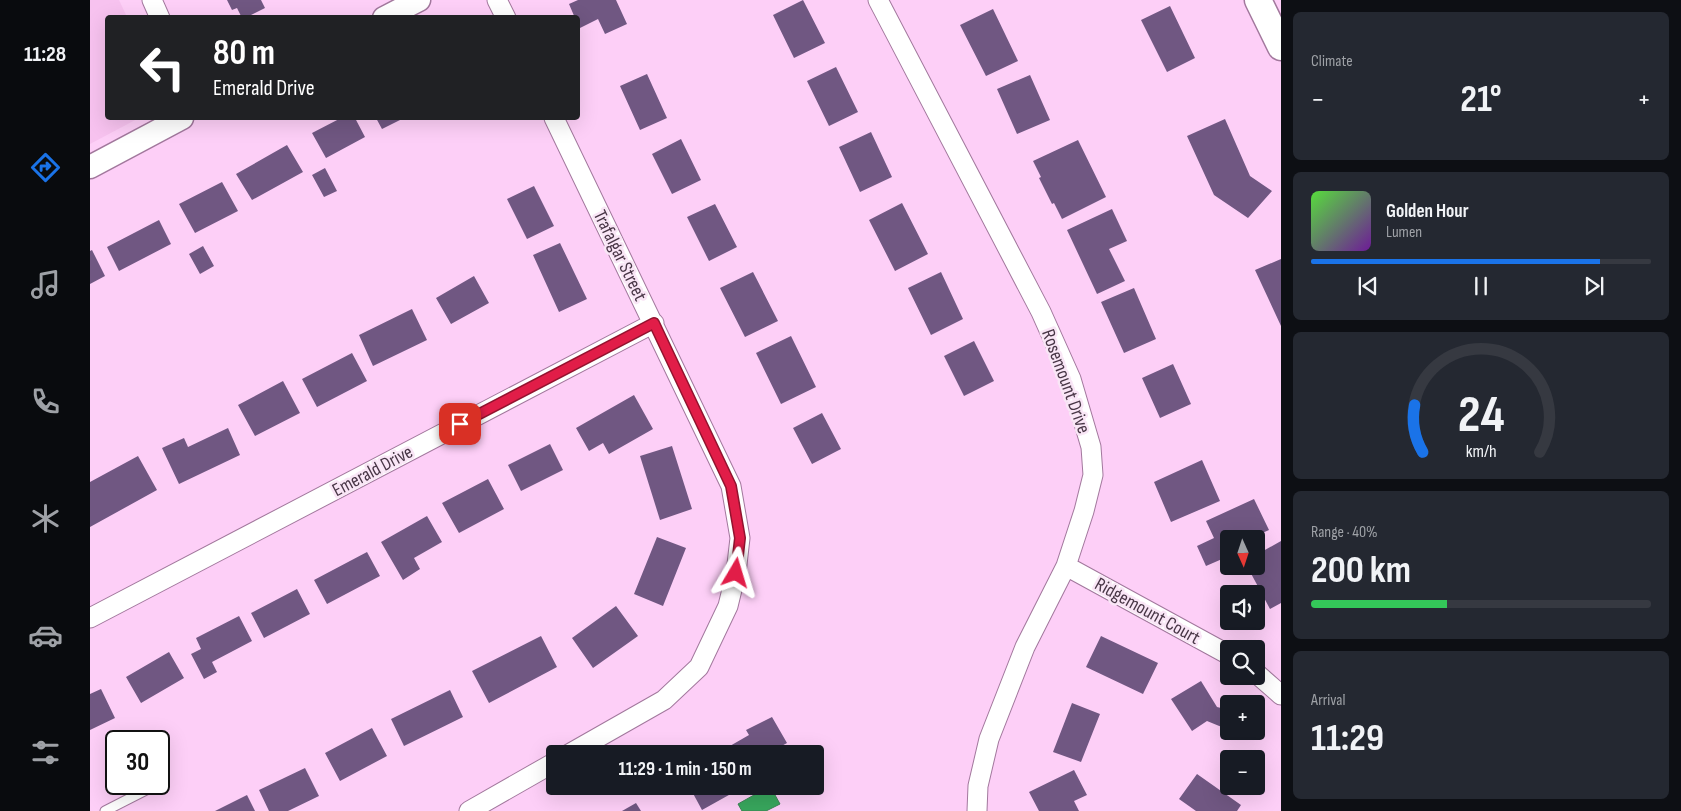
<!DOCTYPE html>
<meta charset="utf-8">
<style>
body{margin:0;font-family:"Sofia Sans Condensed",sans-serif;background:#242831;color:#f1f3f6;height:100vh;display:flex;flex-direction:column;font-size:19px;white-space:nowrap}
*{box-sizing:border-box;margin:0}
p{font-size:16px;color:#9ea1a6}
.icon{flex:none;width:28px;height:28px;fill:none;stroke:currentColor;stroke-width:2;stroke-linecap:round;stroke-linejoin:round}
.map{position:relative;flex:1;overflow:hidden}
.side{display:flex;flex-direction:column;gap:12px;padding:12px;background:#0d0f14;width:400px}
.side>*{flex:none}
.guide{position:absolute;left:15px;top:15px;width:475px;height:105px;border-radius:5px;box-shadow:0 5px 20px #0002;background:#202124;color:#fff;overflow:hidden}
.needle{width:32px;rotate:177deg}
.tools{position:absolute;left:1130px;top:530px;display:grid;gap:10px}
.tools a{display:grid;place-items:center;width:45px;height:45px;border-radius:5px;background:#171b24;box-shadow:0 5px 20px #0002;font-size:25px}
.speed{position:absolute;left:15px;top:730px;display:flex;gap:10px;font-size:25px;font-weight:700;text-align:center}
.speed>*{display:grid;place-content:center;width:65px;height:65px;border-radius:50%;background:#171b24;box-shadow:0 5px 20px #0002;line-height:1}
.speed .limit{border:2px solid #111;border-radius:8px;background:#fff;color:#111}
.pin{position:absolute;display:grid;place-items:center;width:42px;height:42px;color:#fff;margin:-21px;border-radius:10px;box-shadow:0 2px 8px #0006}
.me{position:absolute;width:55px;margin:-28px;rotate:7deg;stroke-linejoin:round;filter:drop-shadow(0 0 4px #0008)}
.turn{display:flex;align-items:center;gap:18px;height:105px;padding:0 25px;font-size:22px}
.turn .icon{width:65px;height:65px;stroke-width:2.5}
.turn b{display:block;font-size:35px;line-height:42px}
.big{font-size:38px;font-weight:700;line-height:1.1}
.side .widget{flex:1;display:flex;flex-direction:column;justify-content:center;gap:8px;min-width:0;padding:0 18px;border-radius:8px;background:#242831}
.side .dial{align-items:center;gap:0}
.dial svg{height:130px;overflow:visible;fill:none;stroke:#363941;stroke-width:7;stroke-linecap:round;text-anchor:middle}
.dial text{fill:#f1f3f6;stroke:none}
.song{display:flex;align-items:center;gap:15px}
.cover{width:60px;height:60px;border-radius:8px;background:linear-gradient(135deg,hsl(110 70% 55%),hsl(280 70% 35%))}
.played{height:5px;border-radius:2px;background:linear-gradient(90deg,#1a73e8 85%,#363941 85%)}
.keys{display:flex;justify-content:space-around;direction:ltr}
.heat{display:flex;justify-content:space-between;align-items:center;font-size:28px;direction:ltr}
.charge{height:8px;border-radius:4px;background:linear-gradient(90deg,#34c759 40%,#363941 0)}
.trip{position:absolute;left:456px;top:745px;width:278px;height:50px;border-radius:5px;background:#171b24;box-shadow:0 5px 20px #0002;font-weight:700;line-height:50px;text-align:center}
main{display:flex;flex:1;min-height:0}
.dock{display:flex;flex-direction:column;width:90px;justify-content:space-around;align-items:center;background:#090b0e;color:#9ea1a6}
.dock .icon{width:35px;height:35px}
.dock .current{color:#1a73e8}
.dock b{font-size:22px;color:#f1f3f6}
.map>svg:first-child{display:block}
</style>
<main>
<nav class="dock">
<b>11:28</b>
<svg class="icon current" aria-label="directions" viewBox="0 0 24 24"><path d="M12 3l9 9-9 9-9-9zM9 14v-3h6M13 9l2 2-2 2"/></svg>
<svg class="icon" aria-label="music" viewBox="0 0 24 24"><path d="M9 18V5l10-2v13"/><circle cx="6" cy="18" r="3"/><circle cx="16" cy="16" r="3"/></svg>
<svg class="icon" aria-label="phone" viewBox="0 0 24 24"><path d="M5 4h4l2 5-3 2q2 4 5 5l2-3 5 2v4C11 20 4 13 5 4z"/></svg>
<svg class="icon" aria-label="climate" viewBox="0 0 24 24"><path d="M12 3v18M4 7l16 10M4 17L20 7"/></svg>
<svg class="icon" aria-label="car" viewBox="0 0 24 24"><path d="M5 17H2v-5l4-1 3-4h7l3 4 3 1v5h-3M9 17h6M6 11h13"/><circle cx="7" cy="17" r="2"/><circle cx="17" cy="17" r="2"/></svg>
<svg class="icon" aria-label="filters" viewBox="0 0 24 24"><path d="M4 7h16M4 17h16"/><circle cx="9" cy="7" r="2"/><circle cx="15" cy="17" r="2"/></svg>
</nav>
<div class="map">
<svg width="1191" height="811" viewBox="0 0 1191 811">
<rect width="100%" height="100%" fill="#fdcff7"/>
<path fill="#f7c2ef" d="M0 0H29L37 17 18 18V118H49L0 144Z"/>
<path fill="#38a75d" stroke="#3d8556" d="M680 786 690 804 676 811H652L648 804Z"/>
<path fill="#705782" d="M137 0H171L175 8 155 18H152L147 8 142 10Z
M488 0H526L537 24 515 34 508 19 490 28 488 18H485L479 4Z
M713 0 735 43 704 58 683 15Z
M1080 6 1105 58 1077 72 1051 20Z
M903 9 928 61 896 76 870 25Z
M746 67 768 112 739 126 717 81Z
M557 74 577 118 550 130 530 86Z
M940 75 960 120 927 134 907 89Z
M251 118H265L275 137 236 158 222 133Z
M286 118H314L292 129Z
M1135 119 1160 176 1182 191 1158 218 1124 195 1097 136Z
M781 132 802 177 770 192 749 147Z
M591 139 611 180 582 194 562 154Z
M988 140 1016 197 972 219 964 203 962 204 949 178 951 177 943 161Z
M197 145 213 172 162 200 146 174Z
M235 168 247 191 234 197 222 175Z
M132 182 148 211 105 233 89 204Z
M444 186 464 226 437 239 417 199Z
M812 203 838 254 805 271 779 220Z
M625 204 647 247 619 261 597 217Z
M1022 209 1037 241 1019 249 1035 281 1007 294 977 230Z
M69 220 81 244 29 271 17 247Z
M470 243 497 299 469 312 443 255Z
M113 246 124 266 110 274 99 254Z
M2 250 15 276 0 284V251Z
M1191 259V326L1165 270Z
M663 272 688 321 655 337 630 288Z
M851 272 873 319 841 335 818 288Z
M384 276 399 303 361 324 346 298Z
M1044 288 1066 339 1034 353 1011 302Z
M322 309 337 340 283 366 269 335Z
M701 336 726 387 691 404 666 353Z
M884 341 904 381 874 396 854 356Z
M262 353 277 381 227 407 212 379Z
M1083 364 1101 404 1070 418 1052 378Z
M193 381 210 413 165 436 148 405Z
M544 395 563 429 519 454 513 443 499 451 486 428Z
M732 413 751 449 722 464 703 428Z
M138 428 150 455 89 484 72 448 94 438 98 447Z
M460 444 473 470 431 491 418 465Z
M582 446 602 509 570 520 550 456Z
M48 456 67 490 0 527V482Z
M1112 460 1130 501 1081 522 1064 482Z
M398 479 414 509 369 533 352 503Z
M1164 499 1179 530 1159 539H1139V556L1116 566 1107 546 1124 538 1116 521Z
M337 516 352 542 324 558 330 569 313 580 291 542Z
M567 537 596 548 573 606 544 594Z
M1191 541V603L1180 609 1157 566H1166V555Z
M277 552 290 576 237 604 224 580Z
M207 589 220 614 174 638 161 613Z
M526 606 548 636 503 668 482 638Z
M149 616 162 641 122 662 127 672 114 679 101 654 111 649 106 638Z
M451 636 467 667 399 703 382 671Z
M1011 636 1068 663 1053 694 996 667Z
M79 652 94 678 51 703 36 677Z
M1111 681 1127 707 1139 710V730L1117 721 1102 731 1081 699Z
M11 689 25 718 0 730V694Z
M360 690 373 717 314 746 301 719Z
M982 703 1010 714 991 762 963 752Z
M682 717 697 743 677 754H626L659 735 656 730Z
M282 728 297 756 250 781 235 753Z
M215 768 229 796 198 811H179L169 790Z
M984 770 997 795 984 801 989 811H949L939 792Z
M1107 774 1151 805 1147 811H1106L1089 799Z
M599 786H655L612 810Z
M157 795 165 811H125Z
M546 803 551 811H532Z"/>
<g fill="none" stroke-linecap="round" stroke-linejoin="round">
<g stroke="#a2789d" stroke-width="11">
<path id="service" d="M15 811 58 789"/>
</g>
<g stroke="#a2789d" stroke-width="21">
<path id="minor" d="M62 0 70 18
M407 0 416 18
M788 0 951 312 981 379 1001 447 1003 475 994 511 976 566 935 647 899 739 888 786 887 811
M464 118 641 486 650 538 646 573 638 606 609 667 574 700 479 754
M976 566 1139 655
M0 618 564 323
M1166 673 1191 695
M379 811 465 762"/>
</g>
<g stroke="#a2789d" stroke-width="25">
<path id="tertiary" d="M294 18 329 0
M0 167 92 118"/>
</g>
<g stroke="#a2789d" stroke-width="29">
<path id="secondary" d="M1168 0 1191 47"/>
</g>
<use href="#service" stroke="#fff" stroke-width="9"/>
<use href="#minor" stroke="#fff" stroke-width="19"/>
<use href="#tertiary" stroke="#fff" stroke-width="22"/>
<use href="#secondary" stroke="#fff" stroke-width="26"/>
</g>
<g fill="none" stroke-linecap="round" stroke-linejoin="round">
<g stroke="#92132f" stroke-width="12">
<path id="route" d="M370 424 564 323 641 486 650 538 646 573"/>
</g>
<use href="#route" stroke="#e11d48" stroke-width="9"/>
</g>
<g text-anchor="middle" stroke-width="5" stroke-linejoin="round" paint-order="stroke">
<g font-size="19" fill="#483646" stroke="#f9e6f6">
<text transform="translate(531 255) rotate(64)" y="7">Trafalgar Street</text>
<text transform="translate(977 381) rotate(70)" y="7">Rosemount Drive</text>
<text transform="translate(282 470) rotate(-28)" y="7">Emerald Drive</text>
<text transform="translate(1058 610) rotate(29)" y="7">Ridgemount Court</text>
</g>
</g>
</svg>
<div class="tools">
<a><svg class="needle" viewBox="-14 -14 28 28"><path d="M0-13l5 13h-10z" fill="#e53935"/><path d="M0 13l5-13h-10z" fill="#9ea1a6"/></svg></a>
<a><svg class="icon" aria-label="sound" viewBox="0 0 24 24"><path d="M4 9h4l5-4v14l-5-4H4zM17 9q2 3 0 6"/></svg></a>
<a><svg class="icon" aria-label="search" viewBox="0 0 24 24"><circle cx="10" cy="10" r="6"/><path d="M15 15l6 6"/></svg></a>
<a>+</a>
<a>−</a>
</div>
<div class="speed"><div class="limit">30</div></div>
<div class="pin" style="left:370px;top:424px;background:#d93025"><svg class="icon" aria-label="arrive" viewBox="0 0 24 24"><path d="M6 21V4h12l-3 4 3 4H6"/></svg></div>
<svg class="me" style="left:646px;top:573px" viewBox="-20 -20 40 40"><path d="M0-17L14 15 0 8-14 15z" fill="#e11d48" stroke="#fff" stroke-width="4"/></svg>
<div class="trip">11:29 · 1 min · 150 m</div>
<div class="guide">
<div class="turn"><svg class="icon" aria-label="left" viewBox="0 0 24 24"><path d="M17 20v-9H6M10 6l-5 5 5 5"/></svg><div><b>80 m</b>Emerald Drive</div></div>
</div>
</div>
<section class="side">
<div class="widget"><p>Climate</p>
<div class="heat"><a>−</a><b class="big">21°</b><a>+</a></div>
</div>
<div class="widget">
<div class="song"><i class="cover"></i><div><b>Golden Hour</b><p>Lumen</p></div></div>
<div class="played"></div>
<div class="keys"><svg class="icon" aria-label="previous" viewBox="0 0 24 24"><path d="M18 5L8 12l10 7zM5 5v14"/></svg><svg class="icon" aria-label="pause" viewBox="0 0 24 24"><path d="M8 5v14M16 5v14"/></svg><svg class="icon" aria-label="next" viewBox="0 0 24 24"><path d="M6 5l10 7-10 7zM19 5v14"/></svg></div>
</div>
<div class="widget dial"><svg viewBox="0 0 100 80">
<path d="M14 69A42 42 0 1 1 86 69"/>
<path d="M14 69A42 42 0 0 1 9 40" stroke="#1a73e8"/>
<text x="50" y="56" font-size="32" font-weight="700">24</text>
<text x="50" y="72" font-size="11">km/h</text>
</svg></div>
<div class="widget"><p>Range · 40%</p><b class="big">200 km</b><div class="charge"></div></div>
<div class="widget"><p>Arrival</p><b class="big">11:29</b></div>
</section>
</main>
